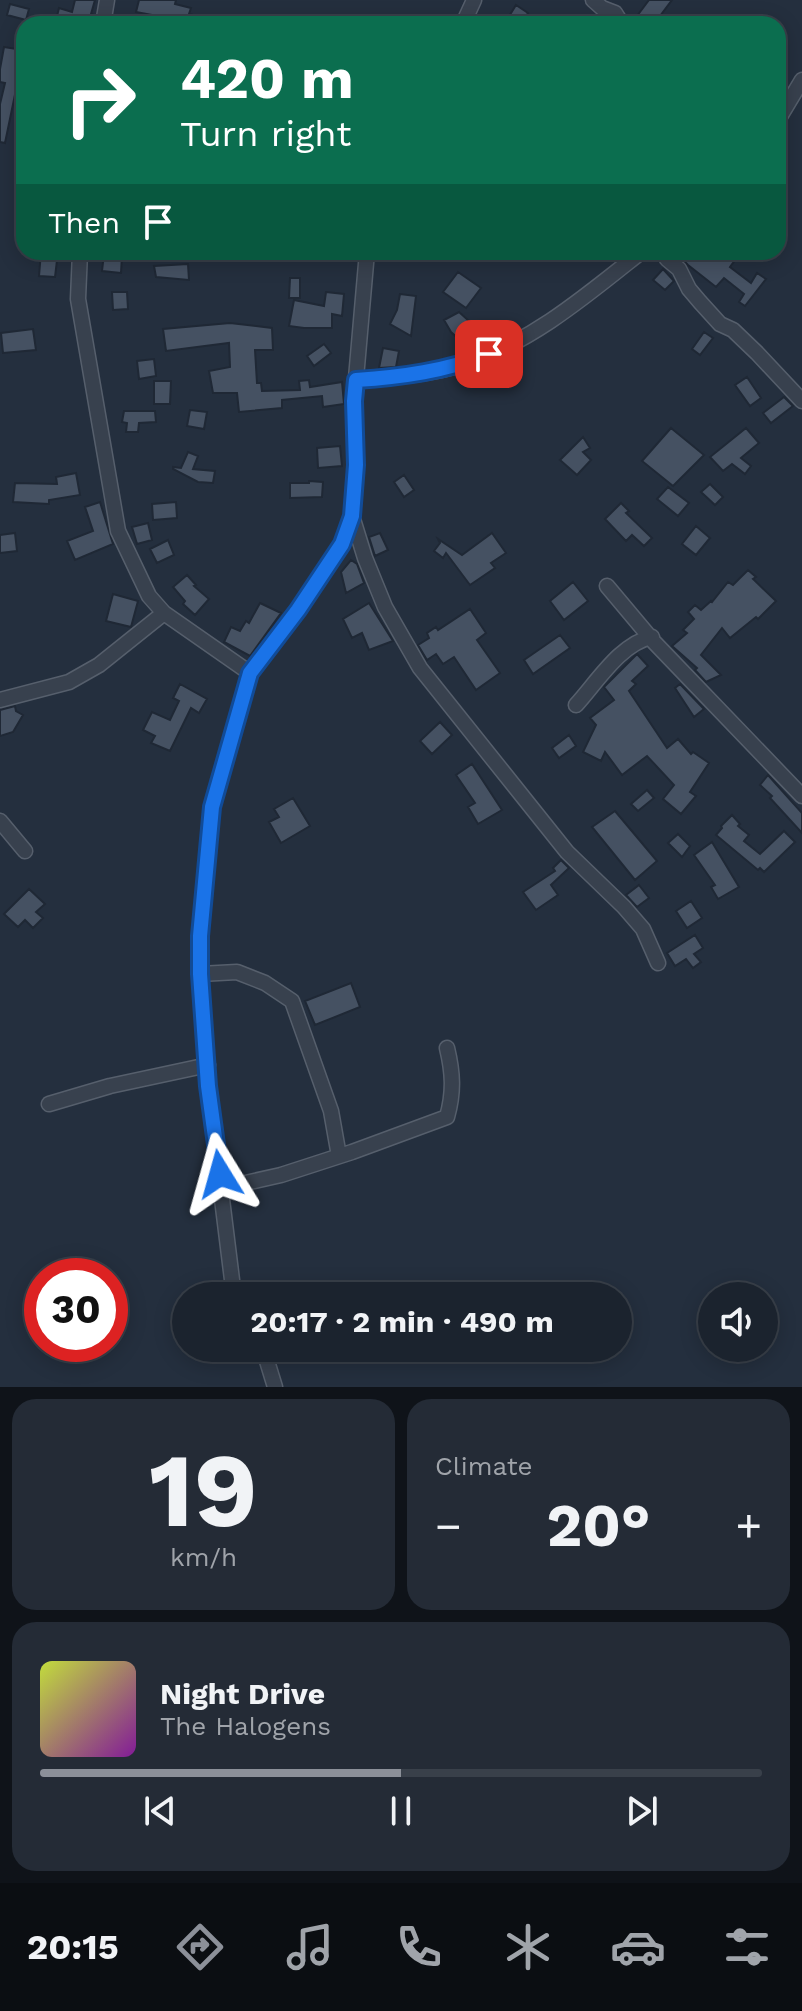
<!DOCTYPE html>
<meta charset="utf-8">
<style>
body{margin:0;font-family:"Work Sans",sans-serif;background:#242b36;color:#f1f3f6;height:100vh;display:flex;flex-direction:column;font-size:30px;white-space:nowrap}
*{box-sizing:border-box;margin:0}
p{font-size:26px;color:#a0a4aa}
.icon{flex:none;width:44px;height:44px;fill:none;stroke:currentColor;stroke-width:2;stroke-linecap:round;stroke-linejoin:round}
.map{position:relative;height:1387px;overflow:hidden}
.details{display:flex;flex-direction:column;gap:12px;padding:12px;background:#0f1319;flex:1}
.details>*{flex:none}
.guide{position:absolute;left:16px;top:16px;width:770px;height:244px;border-radius:24px;box-shadow:0 4px 20px #0003,0 0 0 2px #39404a;background:#0b6e4f;color:#fff;overflow:hidden}
.controls{position:absolute;left:698px;top:1282px;display:grid;gap:16px}
.controls a{display:grid;place-items:center;width:80px;height:80px;border-radius:50%;background:#1b232e;box-shadow:0 4px 20px #0003,0 0 0 2px #39404a;font-size:40px}
.speed{position:absolute;left:24px;top:1258px;display:flex;gap:16px;font-size:40px;font-weight:700;text-align:center}
.speed>*{display:grid;place-content:center;width:104px;height:104px;border-radius:50%;background:#1b232e;box-shadow:0 4px 20px #0003,0 0 0 2px #39404a;line-height:1}
.speed .limit{border:12px solid #d22;background:#fff;color:#111}
.pin{position:absolute;display:grid;place-items:center;width:68px;height:68px;color:#fff;margin:-34px;border-radius:16px;box-shadow:0 4px 12px #0006}
.me{position:absolute;width:88px;margin:-44px;rotate:352deg;stroke-linejoin:round;filter:drop-shadow(0 0 6px #0008)}
.turn{display:flex;align-items:center;gap:28px;height:168px;padding:0 32px;font-size:36px}
.turn .icon{width:104px;height:104px;stroke-width:2.5}
.turn b{display:block;font-size:56px;line-height:68px}
.then{display:flex;align-items:center;height:76px;padding:0 32px;background:#0003;gap:16px;font-size:30px}
.big{font-size:60px;font-weight:700;line-height:1.1}
.details .card{flex:1;display:flex;flex-direction:column;justify-content:center;gap:12px;min-width:0;padding:0 28px;border-radius:24px;background:#242b36}
.details .dial{align-items:center;gap:0}
.dial b{font-size:104px;line-height:1}
.song{display:flex;align-items:center;gap:24px}
.cover{width:96px;height:96px;border-radius:12px;background:linear-gradient(135deg,hsl(70 70% 55%),hsl(290 70% 35%))}
.played{height:8px;border-radius:4px;background:linear-gradient(90deg,#8c9099 50%,#39404a 50%)}
.keys{display:flex;justify-content:space-around;direction:ltr}
.heat{display:flex;justify-content:space-between;align-items:center;font-size:44px;direction:ltr}
.details .tiles{flex:1;display:grid;gap:12px;grid-template-columns:1fr 1fr}
.card:last-child{grid-column:span 2}
.trip{position:absolute;left:172px;top:1282px;width:460px;height:80px;border-radius:40px;background:#1b232e;box-shadow:0 4px 20px #0003,0 0 0 2px #39404a;font-weight:700;line-height:80px;text-align:center}
.tab-bar{display:flex;height:128px;justify-content:space-around;align-items:center;background:#0b0e12;color:#a0a4aa}
.tab-bar .icon{width:56px;height:56px}
.tab-bar .current{color:#8c9099}
.tab-bar b{font-size:36px;color:#f1f3f6}
.map>svg:first-child{display:block}
</style>
<div class="map">
<svg width="802" height="1387" viewBox="0 0 802 1387">
<rect width="100%" height="100%" fill="#242f3e"/>
<path fill="#455162" stroke="#1f2835" stroke-width="2" d="M75 0H95L91 14 94 15 93 24H55L59 8 72 12Z
M139 0H176L175 4 191 8 189 14 214 20 213 24H178L179 20 136 12Z
M649 0H672L654 24H640L634 20Z
M10 4 29 9 26 20 7 15Z
M516 5 528 13 521 24 508 18Z
M4 47 23 50 24 57V70L21 69 17 85 5 143 0 142V104L5 83 0 82V69Z
M41 252H58L55 277 39 276Z
M678 252H741L730 267 751 283 757 273 766 279 745 306 739 302 744 294 724 278 716 287 688 265 678 255Z
M104 254 122 256 121 273 102 271Z
M188 264 189 280 156 277 154 266Z
M663 269 674 281 665 290 653 280Z
M458 272 481 288 466 308 443 292Z
M290 278H300V298H289Z
M112 292H127L128 309 113 310Z
M326 292 344 294 342 316 332 314V328H304L289 326 294 300 324 306Z
M400 294 416 296 411 336 390 324 397 310Z
M459 312 490 340 485 346 472 351 451 332 444 320Z
M230 323 272 328 273 350H255L257 383H261L262 391 300 390 299 381 309 380 310 387 342 382 344 404 323 407 322 396 282 400V408L239 412 237 393H213L209 371 230 367 229 343 166 351 163 329Z
M33 329 36 350 3 353 1 333Z
M704 332 713 338 700 355 692 349Z
M324 344 331 353 314 366 307 356Z
M383 348 399 351 396 367 379 368Z
M154 359 156 376 139 379 137 361Z
M747 377 761 398 750 406 735 385Z
M154 381H171L170 404H154Z
M784 397 793 406 771 423 763 413Z
M190 410 207 412 204 429 187 426Z
M124 411H155L156 422 139 423 138 432H126L127 423 122 422Z
M671 428 704 455 673 486 642 461Z
M746 428 759 443 741 458 751 466 745 474 732 464 723 471 710 457Z
M583 437 590 448 583 452 591 460 577 475 560 460Z
M340 446 342 466 318 468 317 448Z
M188 452 198 456 193 469 215 471 213 483 198 482 173 469V467L181 468Z
M76 473 80 495 49 500V504L13 502 15 483 57 484 56 477Z
M404 475 414 490 404 497 394 482Z
M309 481 323 482 322 497 290 498V483H309Z
M710 484 723 497 715 505 701 492Z
M668 487 689 503 678 516 657 499Z
M100 502 113 544 75 560 67 541 93 531 85 507Z
M176 502 177 518 153 520 152 504Z
M621 503 629 511 626 513 652 538 644 546 632 535 626 541 605 519Z
M148 523 152 540 137 544 132 527Z
M696 526 710 538 696 555 682 544Z
M15 533 17 551 0 553V535Z
M380 533 388 550 375 556 369 537Z
M492 533 506 553 491 563 495 568 470 585 446 553 443 558 434 551 440 543 438 539 462 555Z
M168 540 174 555 157 563 150 549Z
M351 560 357 564 364 583 346 593 341 572Z
M748 570 756 577 753 579 776 601 758 619 756 617 730 638 722 628 701 655 721 675 706 682 695 670 697 668 672 646 687 633 683 630 694 619 688 612 695 605 701 610 711 601 712 602 728 582 733 585Z
M187 575 196 585 194 586 209 599 195 615 183 604 185 601 173 587Z
M573 582 588 601 564 620 550 601Z
M113 594 138 601 131 627 106 621Z
M260 603 281 613 250 656 224 642 231 627 240 631 246 621 249 623Z
M369 603 393 641 369 650 362 633 352 638 343 619Z
M470 609 486 633 477 640 500 673 476 690 454 657 443 664 436 654 427 660 418 645 429 638 427 633 436 627 438 630Z
M560 635 570 648 533 674 524 660Z
M637 654 648 666 632 681 636 684 629 691 667 748 678 739 691 754 693 752 709 763 690 792 696 796 681 814 663 799 674 785 647 756 622 775 605 752 601 761 583 752 596 725 590 718 614 700 604 687Z
M180 684 207 699 199 713 191 708 170 751 151 743 155 736 143 730 152 712 170 720 179 701 173 698Z
M680 684 704 709 694 717 675 688Z
M15 706 16 711 23 715 13 732 0 736V710Z
M440 722 452 735 432 754 420 741Z
M569 735 576 746 559 758 552 748Z
M472 764 502 810 478 824 468 807 475 803 456 775Z
M768 775 802 813V833L770 798 772 796 760 785Z
M647 790 654 798 638 811 631 804Z
M293 798 310 826 281 843 269 822 279 817 274 809Z
M615 811 657 861 635 880 592 827Z
M732 815 740 824 738 826 749 835 744 841 760 854 784 831 795 842 764 872 760 868 758 870 716 835 722 828 721 826Z
M678 834 690 846 682 857 668 843Z
M712 842 739 887 718 899 711 887 715 885 694 855Z
M561 860 569 868 551 885 558 895 536 910 523 892 555 871 553 868Z
M639 885 649 898 637 907 626 895Z
M29 889 45 904 36 912 43 918 33 928 25 920 18 927 4 914Z
M691 901 702 918 687 928 676 911Z
M695 935 703 948 694 954 701 962 693 968 686 959 675 966 667 953Z
M351 983 360 1007 315 1025 305 1001Z"/>
<g fill="none" stroke-linecap="round" stroke-linejoin="round">
<g stroke="#565f6c" stroke-width="17">
<path id="street" d="M593 0 602 8 615 13 622 24
M103 24 107 0
M463 24 474 0
M778 120 802 80
M80 252 78 299 118 531 149 596 164 613 250 673
M668 252 667 259 679 269 689 289 700 302 720 324 733 330 757 353 802 401
M356 380C393 377 430 375 465 364 532 342 587 295 641 252
M352 516 365 558 385 607 420 668 567 852 624 907 643 929 658 963
M607 586 654 642 802 796
M0 700 69 682 99 665 164 613
M576 705C597 682 621 643 652 637
M0 821 25 851
M200 974 237 972 265 983 292 1001 331 1111 339 1156
M49 1104 110 1086 208 1065
M232 1186 281 1175 352 1152 447 1117C454 1092 453 1073 447 1048
M234 1296 208 1086 200 974V936L212 807 250 673 298 610 342 544 352 516 356 465 354 401 367 252
M263 1348 275 1387"/>
</g>
<use href="#street" stroke="#38414e" stroke-width="14"/>
</g>
<g fill="none" stroke-linecap="round" stroke-linejoin="round">
<g stroke="#114b97" stroke-width="20">
<path id="route" d="M220 1174 208 1086 200 974V936L212 807 250 673 298 610 342 544 352 516 356 465 354 401 356 380C402 377 446 371 489 354"/>
</g>
<use href="#route" stroke="#1a73e8" stroke-width="14"/>
</g>
</svg>
<div class="controls">
<a><svg class="icon" aria-label="sound" viewBox="0 0 24 24"><path d="M4 9h4l5-4v14l-5-4H4zM17 9q2 3 0 6"/></svg></a>
</div>
<div class="speed"><div class="limit">30</div></div>
<div class="pin" style="left:489px;top:354px;background:#d93025"><svg class="icon" aria-label="arrive" viewBox="0 0 24 24"><path d="M6 21V4h12l-3 4 3 4H6"/></svg></div>
<svg class="me" style="left:220px;top:1174px" viewBox="-20 -20 40 40"><path d="M0-17L14 15 0 8-14 15z" fill="#1a73e8" stroke="#fff" stroke-width="4"/></svg>
<div class="trip">20:17 · 2 min · 490 m</div>
<div class="guide">
<div class="turn"><svg class="icon" aria-label="right" viewBox="0 0 24 24"><path d="M7 20v-9h11M14 6l5 5-5 5"/></svg><div><b>420 m</b>Turn right</div></div>
<div class="then">Then<svg class="icon" aria-label="arrive" viewBox="0 0 24 24"><path d="M6 21V4h12l-3 4 3 4H6"/></svg></div>
</div>
</div>
<section class="details">
<div class="tiles">
<div class="card dial"><b>19</b><p>km/h</p></div>
<div class="card"><p>Climate</p>
<div class="heat"><a>−</a><b class="big">20°</b><a>+</a></div>
</div>
<div class="card">
<div class="song"><i class="cover"></i><div><b>Night Drive</b><p>The Halogens</p></div></div>
<div class="played"></div>
<div class="keys"><svg class="icon" aria-label="previous" viewBox="0 0 24 24"><path d="M18 5L8 12l10 7zM5 5v14"/></svg><svg class="icon" aria-label="pause" viewBox="0 0 24 24"><path d="M8 5v14M16 5v14"/></svg><svg class="icon" aria-label="next" viewBox="0 0 24 24"><path d="M6 5l10 7-10 7zM19 5v14"/></svg></div>
</div>
</div>
</section>
<nav class="tab-bar">
<b>20:15</b>
<svg class="icon current" aria-label="directions" viewBox="0 0 24 24"><path d="M12 3l9 9-9 9-9-9zM9 14v-3h6M13 9l2 2-2 2"/></svg>
<svg class="icon" aria-label="music" viewBox="0 0 24 24"><path d="M9 18V5l10-2v13"/><circle cx="6" cy="18" r="3"/><circle cx="16" cy="16" r="3"/></svg>
<svg class="icon" aria-label="phone" viewBox="0 0 24 24"><path d="M5 4h4l2 5-3 2q2 4 5 5l2-3 5 2v4C11 20 4 13 5 4z"/></svg>
<svg class="icon" aria-label="climate" viewBox="0 0 24 24"><path d="M12 3v18M4 7l16 10M4 17L20 7"/></svg>
<svg class="icon" aria-label="car" viewBox="0 0 24 24"><path d="M5 17H2v-5l4-1 3-4h7l3 4 3 1v5h-3M9 17h6M6 11h13"/><circle cx="7" cy="17" r="2"/><circle cx="17" cy="17" r="2"/></svg>
<svg class="icon" aria-label="filters" viewBox="0 0 24 24"><path d="M4 7h16M4 17h16"/><circle cx="9" cy="7" r="2"/><circle cx="15" cy="17" r="2"/></svg>
</nav>
